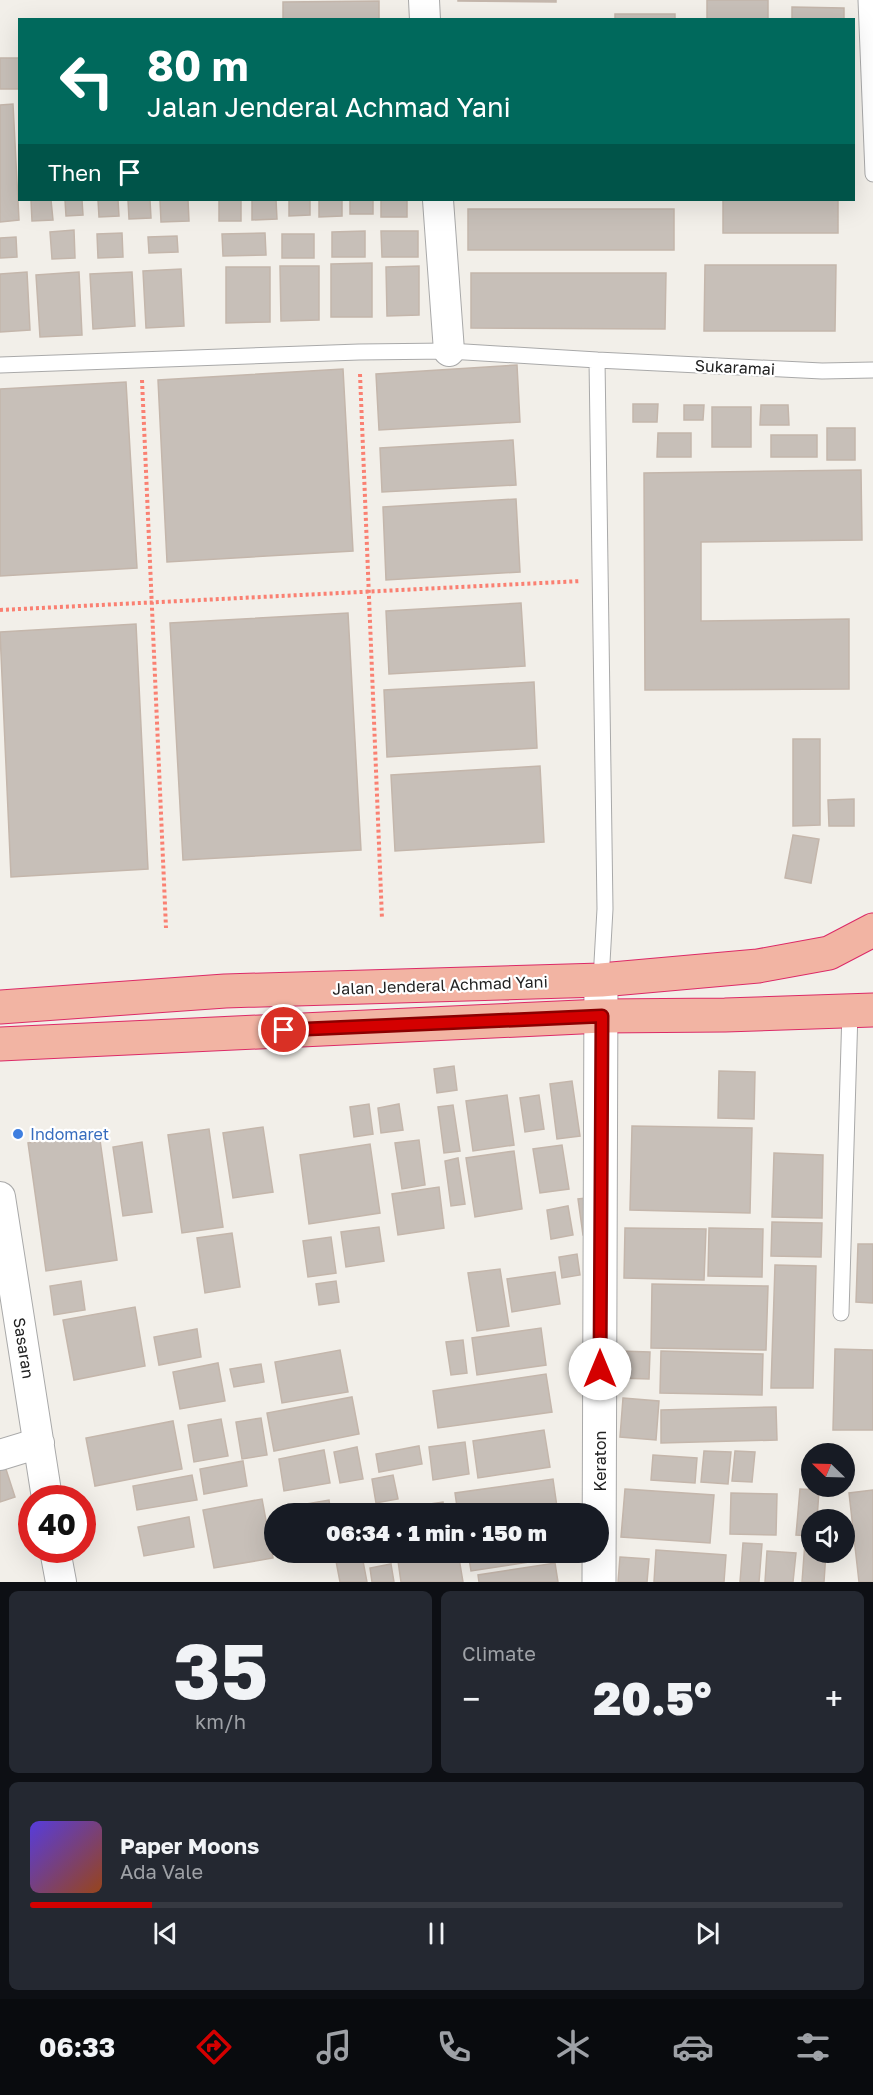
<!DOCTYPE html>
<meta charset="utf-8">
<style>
body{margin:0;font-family:"Golos Text",sans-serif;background:#242831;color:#f1f3f6;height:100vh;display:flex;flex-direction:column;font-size:22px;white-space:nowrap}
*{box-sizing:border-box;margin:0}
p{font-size:20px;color:#9ea1a6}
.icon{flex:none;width:33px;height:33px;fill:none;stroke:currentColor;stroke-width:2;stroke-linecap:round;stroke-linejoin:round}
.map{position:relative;height:1582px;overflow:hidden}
.drawer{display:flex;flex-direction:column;gap:9px;padding:9px;background:#0d0f14;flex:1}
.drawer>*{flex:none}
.top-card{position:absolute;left:18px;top:18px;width:837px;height:183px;border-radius:0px;box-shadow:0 6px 24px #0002;background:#00695c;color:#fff;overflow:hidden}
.needle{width:39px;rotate:293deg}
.controls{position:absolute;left:801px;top:1443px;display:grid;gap:12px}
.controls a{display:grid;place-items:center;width:54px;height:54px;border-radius:50%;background:#171b24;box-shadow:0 6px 24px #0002;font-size:30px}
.speed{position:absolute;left:18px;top:1485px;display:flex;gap:12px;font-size:30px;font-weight:700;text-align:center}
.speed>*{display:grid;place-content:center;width:78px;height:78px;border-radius:50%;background:#171b24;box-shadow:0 6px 24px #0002;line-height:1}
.speed .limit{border:9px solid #d22;background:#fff;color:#111}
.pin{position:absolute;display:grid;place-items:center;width:51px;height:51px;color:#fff;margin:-26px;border:3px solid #fff;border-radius:50%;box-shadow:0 2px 6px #0007}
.me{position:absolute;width:66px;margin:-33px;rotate:0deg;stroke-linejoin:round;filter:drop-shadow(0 0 4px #0008)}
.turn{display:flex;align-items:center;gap:21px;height:126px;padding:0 30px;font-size:27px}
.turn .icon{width:78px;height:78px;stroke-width:2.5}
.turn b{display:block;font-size:42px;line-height:51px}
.then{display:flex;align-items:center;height:57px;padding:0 30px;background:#0003;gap:12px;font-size:22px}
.big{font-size:45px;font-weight:800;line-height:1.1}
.drawer .card{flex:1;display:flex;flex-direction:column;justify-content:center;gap:9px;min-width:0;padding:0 21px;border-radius:9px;background:#242831}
.drawer .dial{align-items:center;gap:0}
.dial b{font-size:78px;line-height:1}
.song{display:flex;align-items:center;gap:18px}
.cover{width:72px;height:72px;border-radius:9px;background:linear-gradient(135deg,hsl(250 70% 55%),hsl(20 70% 35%))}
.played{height:6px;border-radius:3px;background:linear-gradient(90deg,#d40000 15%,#363941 15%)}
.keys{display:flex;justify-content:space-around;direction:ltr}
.heat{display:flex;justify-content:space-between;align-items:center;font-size:33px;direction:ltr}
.drawer .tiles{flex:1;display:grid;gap:9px;grid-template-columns:1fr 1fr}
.card:last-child{grid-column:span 2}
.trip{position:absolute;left:264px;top:1503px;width:345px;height:60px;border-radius:30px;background:#171b24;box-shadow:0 6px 24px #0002;font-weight:800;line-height:60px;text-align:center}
.tabs{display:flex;height:96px;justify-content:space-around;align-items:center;background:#090b0e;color:#9ea1a6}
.tabs .icon{width:42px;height:42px}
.tabs .selected{color:#d40000}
.tabs b{font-size:27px;color:#f1f3f6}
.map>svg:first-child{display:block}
</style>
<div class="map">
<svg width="873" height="1582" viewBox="0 0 873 1582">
<rect width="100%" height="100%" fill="#f2efe9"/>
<path fill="#c7bfb8" stroke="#c4b6ab" stroke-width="1.5" d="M458 0H556V2L458 1Z
M707 0H768V20H707Z
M379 1V20H283V2Z
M792 7 844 8V20H792Z
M615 14H675V20H615Z
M0 58H20V89H0Z
M13 104 19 220 0 222V105Z
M31 200H51L53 220 32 221Z
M65 200H82L83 215 66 216Z
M98 200H118L119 216 99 217Z
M128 200H150L151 218 129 219Z
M160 200H188L189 221 161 222Z
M219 200H241V221H219Z
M252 200H276L277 219 252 220Z
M289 200H310V215L289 216Z
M319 200H342V216L319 217Z
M350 200H373V214H350Z
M381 200H407V217H381Z
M723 200H838V233H723Z
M468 209H674V250H468Z
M74 230 75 258 52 259 50 232Z
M365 231V257H332V232Z
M381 231H418V257H382Z
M122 233 123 257 98 258 97 234Z
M265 233 266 255 223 256 222 234Z
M282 234H314V258H282Z
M177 236 178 252 149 253 148 237Z
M16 237 17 257 0 258V238Z
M372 263V317H331V264Z
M705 265H836L835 331H704Z
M280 266H319V320L281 321Z
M419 266V315L387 316 386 267Z
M226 267H270V322L226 323Z
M181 269 184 326 146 328 143 271Z
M27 272 30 330 0 332V274Z
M79 272 82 335 40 337 36 275Z
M132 272 135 326 93 329 90 274Z
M471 273H666L665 329 471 328Z
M517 365 520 422 379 430 376 374Z
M343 369 353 551 167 562 158 380Z
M126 382 137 568 0 576V389Z
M633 404H658L657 422H633Z
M684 405H704L703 420H684Z
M761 405H788L789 425H760Z
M712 407H751V447H712Z
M827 428H855V460H827Z
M658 433H691V457H657Z
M771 435H817V457H771Z
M513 440 516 485 382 492 380 448Z
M861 470 862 540 701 542V621L849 619V689L645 690 644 473Z
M516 499 520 572 386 580 383 507Z
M521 603 525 666 389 674 386 611Z
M348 613 361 850 183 860 170 623Z
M136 624 148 869 11 877 0 632Z
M534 682 537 748 387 757 384 690Z
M793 739H820V825L793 826Z
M540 766 544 842 395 851 391 775Z
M854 799V826H829L828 800Z
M793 835 819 839 811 883 785 878Z
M454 1066 457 1090 437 1093 434 1069Z
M719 1071 755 1072 754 1119 718 1118Z
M572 1081 580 1136 557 1139 550 1084Z
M507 1095 514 1145 473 1151 466 1101Z
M539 1095 544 1129 525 1132 520 1098Z
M369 1104 373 1134 354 1137 350 1107Z
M399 1104 403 1130 381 1133 378 1108Z
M453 1105 460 1151 444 1153 438 1107Z
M632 1126 752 1128 750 1213 630 1210Z
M263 1127 273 1192 233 1198 223 1133Z
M209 1129 223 1227 182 1233 168 1135Z
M99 1133 117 1260 46 1271 28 1143Z
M419 1140 425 1185 402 1189 395 1143Z
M142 1142 152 1212 123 1216 113 1147Z
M370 1144 380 1213 309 1224 300 1155Z
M562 1145 569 1189 540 1193 533 1149Z
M514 1151 522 1209 475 1217 466 1158Z
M774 1153 823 1155 822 1218 772 1217Z
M458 1158 465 1204 451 1206 445 1161Z
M439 1187 444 1228 398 1235 392 1194Z
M586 1198 592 1234 583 1235 578 1199Z
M568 1206 573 1235 551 1239 547 1210Z
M772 1222 822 1223 821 1257 771 1256Z
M379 1227 384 1261 346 1267 341 1232Z
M625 1228 706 1229 704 1280 624 1278Z
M709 1228 763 1229 762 1277 708 1276Z
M232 1233 240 1287 205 1293 197 1238Z
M331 1237 336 1273 308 1277 303 1241Z
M858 1244H873V1303L856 1302Z
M577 1254 580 1275 562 1278 559 1257Z
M775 1265 816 1266 813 1388H771Z
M500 1269 509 1326 477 1331 468 1273Z
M555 1272 560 1304 512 1312 507 1279Z
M81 1281 85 1310 54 1315 50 1286Z
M336 1281 339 1302 319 1305 316 1284Z
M652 1284 768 1286 766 1350 651 1348Z
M135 1307 145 1366 74 1380 63 1320Z
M541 1328 546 1365 477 1375 472 1338Z
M197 1329 201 1357 159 1365 154 1337Z
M463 1340 467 1373 451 1375 446 1342Z
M835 1349 873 1350V1430H833Z
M340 1350 348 1392 282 1403 275 1362Z
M619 1351 650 1352 649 1379 618 1378Z
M661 1351 763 1354 762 1395 660 1393Z
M218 1363 225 1401 180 1409 173 1372Z
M261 1364 264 1382 234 1387 230 1369Z
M546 1374 552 1412 438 1428 433 1391Z
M352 1397 359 1434 274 1451 267 1413Z
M623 1398 659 1401 656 1440 620 1437Z
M776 1407 777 1440 661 1443V1410Z
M261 1418 267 1455 242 1459 236 1422Z
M221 1419 228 1456 194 1462 188 1425Z
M173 1421 182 1469 95 1486 86 1438Z
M544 1430 550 1467 478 1478 473 1441Z
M465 1442 469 1474 433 1480 429 1447Z
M419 1446 422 1464 379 1472 376 1454Z
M357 1447 363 1479 340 1483 334 1452Z
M324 1450 330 1483 284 1491 279 1459Z
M704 1451 731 1452 728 1484 701 1482Z
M735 1451 755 1452 752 1482 732 1481Z
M653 1455 697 1458 695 1483 651 1480Z
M3 1460 15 1497 0 1502V1461Z
M243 1461 247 1486 204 1494 200 1469Z
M192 1475 197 1500 137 1510 133 1486Z
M393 1475 398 1499 376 1503 372 1479Z
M553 1479 558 1514H458L455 1493Z
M625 1489 714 1495 710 1543 621 1537Z
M800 1489 819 1490 817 1520H812V1536L796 1535Z
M873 1490V1582H859L849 1493Z
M731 1493 777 1494 776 1535 730 1534Z
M262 1499 273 1558 214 1568 203 1510Z
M329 1500 331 1514H283L282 1508Z
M443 1502 445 1514H404L403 1508Z
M396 1509 397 1514H372Z
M189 1517 194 1547 144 1556 138 1527Z
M805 1542H812V1552H826L824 1582H802Z
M743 1543 762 1544 759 1582H740Z
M656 1550 726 1555 724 1582H654Z
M767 1551 796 1553 793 1582H765Z
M376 1552H404V1553L377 1559Z
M458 1552 463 1582H401L398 1561Z
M468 1552H547L548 1559 471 1571Z
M362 1556 367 1582H340L336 1561Z
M620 1557 649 1559 647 1582H618Z
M555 1563 558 1582H479L478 1575Z
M391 1564 394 1582H372L370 1568Z"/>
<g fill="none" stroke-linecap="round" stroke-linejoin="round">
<g stroke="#a9a9a9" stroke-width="17">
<path id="service" d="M866 0 873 174
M597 360 822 371 873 370
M0 365 359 352 449 351 597 360 605 909 601 980
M841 1313 850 1011"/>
</g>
<g stroke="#a9a9a9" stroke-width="32">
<path id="minor" d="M424 0 425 20
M438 200 449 351
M0 1197 47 1498
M0 1455 39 1443
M55 1550 61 1582"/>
</g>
<g stroke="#a9a9a9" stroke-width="35">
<path id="tertiary" d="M599 1582 601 980"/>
</g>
<g stroke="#dc2a67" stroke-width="35">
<path id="trunk" d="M0 1007 225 991 601 980 758 966 829 953 873 930
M0 1044 602 1016 725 1015 873 1010"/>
</g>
<path stroke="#fa8072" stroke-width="4" stroke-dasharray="3 3" stroke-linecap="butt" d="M360 374 382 919
M142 380 166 928
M0 610 581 581"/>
<use href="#service" stroke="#fff" stroke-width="15"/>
<use href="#minor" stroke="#fff" stroke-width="30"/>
<use href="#tertiary" stroke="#fff" stroke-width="33"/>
<use href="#trunk" stroke="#f2b4a3" stroke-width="33"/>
</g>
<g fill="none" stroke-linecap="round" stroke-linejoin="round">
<g stroke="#8a0000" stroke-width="15">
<path id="route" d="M284 1030 602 1016 600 1369"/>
</g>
<use href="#route" stroke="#d40000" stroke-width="10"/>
</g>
<circle fill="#3f7fe0" stroke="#fff" stroke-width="2" cx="18" cy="1134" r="6"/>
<g text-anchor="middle" stroke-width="4.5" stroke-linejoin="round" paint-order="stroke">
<g font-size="16" fill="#222" stroke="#fff">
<text transform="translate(735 367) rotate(3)" y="6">Sukaramai</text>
<text transform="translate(440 985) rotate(-2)" y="6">Jalan Jenderal Achmad Yani</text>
<text transform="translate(24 1348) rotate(81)" y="6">Sasaran</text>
<text transform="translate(600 1461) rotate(-90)" y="6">Keraton</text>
</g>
<g font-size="16" fill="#366cbe" stroke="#fff" text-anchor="start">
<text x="30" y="1140">Indomaret</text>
</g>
</g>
</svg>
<div class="controls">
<a><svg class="needle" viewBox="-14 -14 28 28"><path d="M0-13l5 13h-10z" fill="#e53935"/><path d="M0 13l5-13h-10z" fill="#9ea1a6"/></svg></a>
<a><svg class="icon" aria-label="sound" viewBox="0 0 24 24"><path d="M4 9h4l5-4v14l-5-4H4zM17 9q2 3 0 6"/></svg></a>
</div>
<div class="speed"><div class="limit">40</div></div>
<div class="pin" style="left:284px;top:1030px;background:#d93025"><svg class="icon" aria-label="arrive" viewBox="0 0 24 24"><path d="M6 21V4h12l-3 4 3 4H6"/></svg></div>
<svg class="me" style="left:600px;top:1369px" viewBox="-20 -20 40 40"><circle r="19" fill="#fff"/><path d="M0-13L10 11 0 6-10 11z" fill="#d40000"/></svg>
<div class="trip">06:34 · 1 min · 150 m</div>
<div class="top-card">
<div class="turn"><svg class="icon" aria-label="left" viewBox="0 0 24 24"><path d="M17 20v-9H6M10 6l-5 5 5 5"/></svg><div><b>80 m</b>Jalan Jenderal Achmad Yani</div></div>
<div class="then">Then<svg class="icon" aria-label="arrive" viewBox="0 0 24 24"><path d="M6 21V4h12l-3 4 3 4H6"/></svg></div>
</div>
</div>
<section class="drawer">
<div class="tiles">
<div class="card dial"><b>35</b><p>km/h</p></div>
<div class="card"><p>Climate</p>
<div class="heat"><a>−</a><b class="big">20.5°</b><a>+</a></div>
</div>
<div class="card">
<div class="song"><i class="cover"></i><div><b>Paper Moons</b><p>Ada Vale</p></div></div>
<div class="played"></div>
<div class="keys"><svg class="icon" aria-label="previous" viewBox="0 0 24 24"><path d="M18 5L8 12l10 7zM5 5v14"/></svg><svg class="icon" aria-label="pause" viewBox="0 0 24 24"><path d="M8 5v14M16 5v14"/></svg><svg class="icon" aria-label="next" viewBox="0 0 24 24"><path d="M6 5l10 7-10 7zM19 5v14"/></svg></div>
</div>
</div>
</section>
<nav class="tabs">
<b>06:33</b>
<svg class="icon selected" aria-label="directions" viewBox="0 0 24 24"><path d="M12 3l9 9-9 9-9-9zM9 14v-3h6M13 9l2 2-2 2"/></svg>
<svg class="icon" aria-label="music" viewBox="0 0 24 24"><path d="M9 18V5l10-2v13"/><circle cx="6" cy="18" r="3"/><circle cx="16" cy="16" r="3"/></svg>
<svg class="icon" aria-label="phone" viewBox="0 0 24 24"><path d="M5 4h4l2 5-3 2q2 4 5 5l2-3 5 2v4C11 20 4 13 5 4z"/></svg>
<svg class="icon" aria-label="climate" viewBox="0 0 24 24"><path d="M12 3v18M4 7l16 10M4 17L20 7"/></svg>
<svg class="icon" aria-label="car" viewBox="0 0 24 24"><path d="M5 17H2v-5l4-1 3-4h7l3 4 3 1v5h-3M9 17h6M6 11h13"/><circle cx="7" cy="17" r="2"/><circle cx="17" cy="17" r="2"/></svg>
<svg class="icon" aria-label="filters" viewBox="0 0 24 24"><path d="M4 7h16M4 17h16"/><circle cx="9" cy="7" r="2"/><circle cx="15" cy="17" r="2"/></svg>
</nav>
